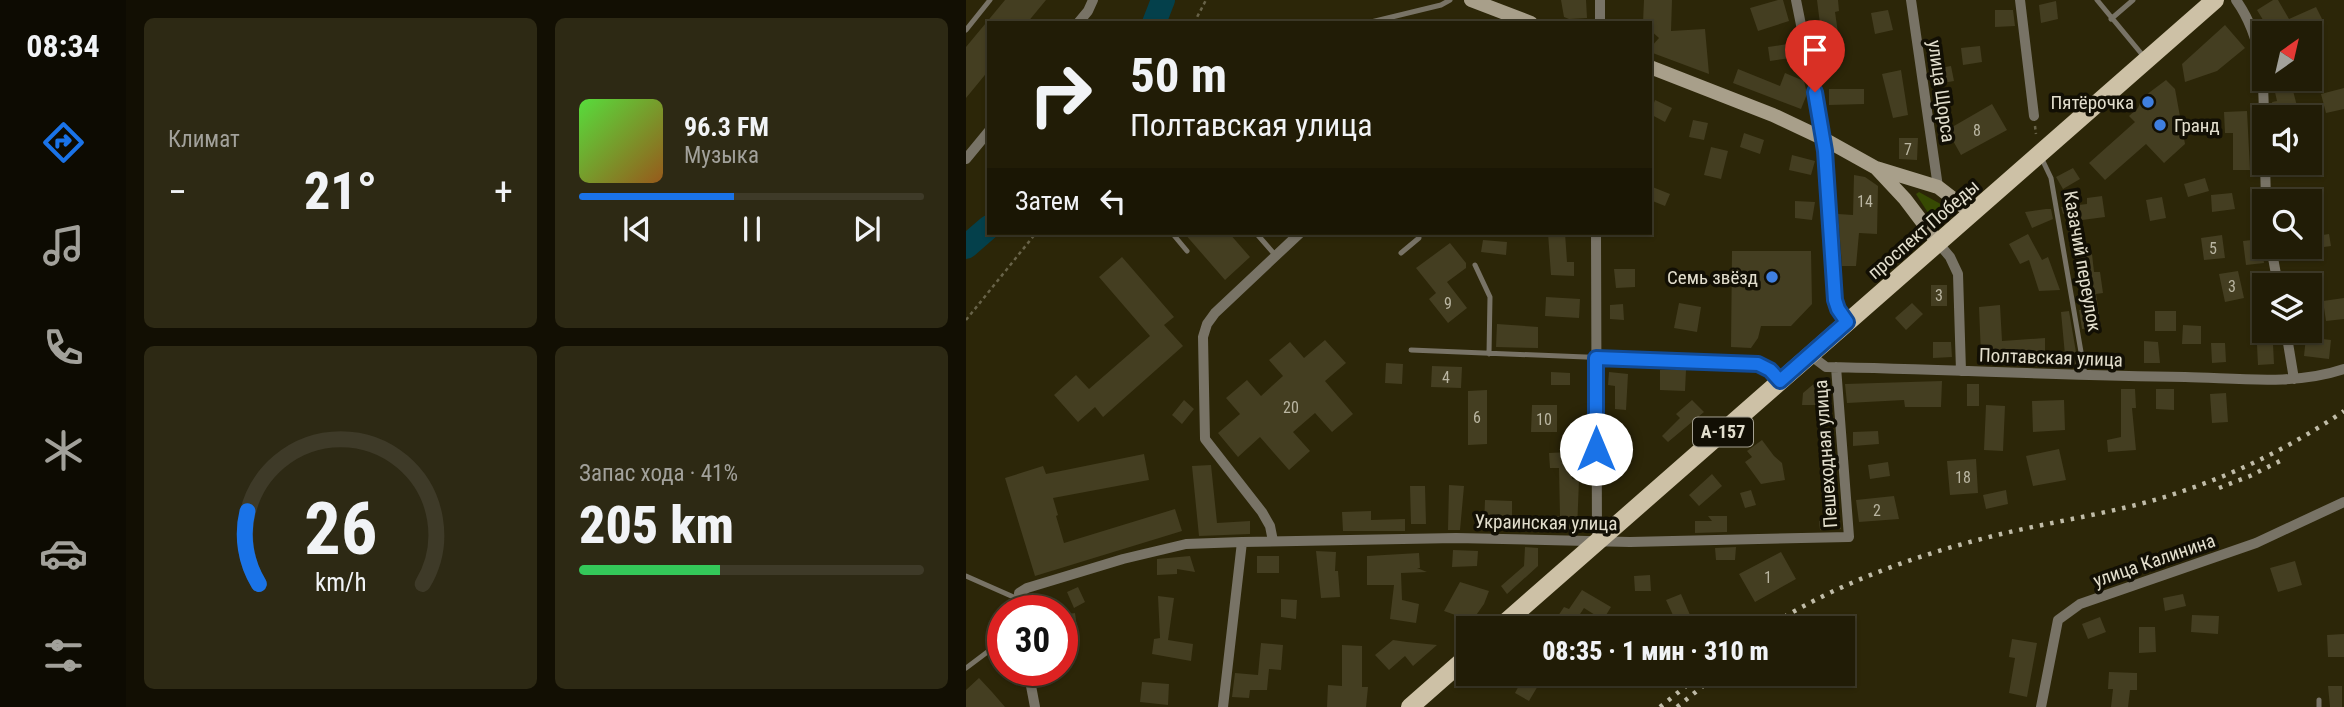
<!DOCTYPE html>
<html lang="ru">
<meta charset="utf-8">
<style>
body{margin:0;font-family:"Roboto Condensed",sans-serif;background:#2d2914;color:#f1f3f6;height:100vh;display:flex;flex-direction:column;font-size:26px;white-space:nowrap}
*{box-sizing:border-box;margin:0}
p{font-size:23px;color:#a2a19b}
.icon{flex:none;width:38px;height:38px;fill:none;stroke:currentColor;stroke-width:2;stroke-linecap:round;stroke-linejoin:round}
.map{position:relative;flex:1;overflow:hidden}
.sheet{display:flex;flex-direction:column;gap:18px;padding:18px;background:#120f03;width:840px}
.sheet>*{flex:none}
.guide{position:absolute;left:21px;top:21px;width:665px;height:214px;border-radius:0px;box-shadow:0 2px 5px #0004,0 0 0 2px #3e3a28;background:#211c06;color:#f1f3f6;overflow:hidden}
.needle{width:46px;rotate:34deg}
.tools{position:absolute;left:1286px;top:21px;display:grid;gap:14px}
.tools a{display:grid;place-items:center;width:70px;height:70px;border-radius:0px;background:#211c06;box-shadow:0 2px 5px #0004,0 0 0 2px #3e3a28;font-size:35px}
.speed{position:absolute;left:21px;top:595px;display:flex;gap:14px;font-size:35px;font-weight:700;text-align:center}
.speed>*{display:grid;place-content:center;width:91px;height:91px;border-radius:50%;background:#211c06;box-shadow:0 2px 5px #0004,0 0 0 2px #3e3a28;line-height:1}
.speed .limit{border:10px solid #d22;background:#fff;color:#111}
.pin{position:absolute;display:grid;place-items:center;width:60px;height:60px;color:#fff;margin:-72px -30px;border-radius:50% 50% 50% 0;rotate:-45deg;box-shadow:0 0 7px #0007}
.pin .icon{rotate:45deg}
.me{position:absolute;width:77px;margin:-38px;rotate:0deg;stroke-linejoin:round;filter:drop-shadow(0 0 5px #0008)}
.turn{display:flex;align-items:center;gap:24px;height:147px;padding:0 28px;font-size:32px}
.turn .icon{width:91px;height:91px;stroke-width:2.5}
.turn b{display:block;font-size:49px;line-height:60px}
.then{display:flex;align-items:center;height:66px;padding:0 28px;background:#0003;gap:14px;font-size:26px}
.big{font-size:52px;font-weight:800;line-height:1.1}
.sheet .widget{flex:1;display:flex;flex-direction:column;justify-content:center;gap:10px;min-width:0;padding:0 24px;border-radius:10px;background:#2d2914}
.sheet .dial{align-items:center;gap:0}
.dial svg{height:182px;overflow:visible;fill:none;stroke:#3e3a28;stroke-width:7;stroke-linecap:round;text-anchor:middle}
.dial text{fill:#f1f3f6;stroke:none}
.song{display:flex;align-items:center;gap:21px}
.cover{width:84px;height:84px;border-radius:10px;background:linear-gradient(135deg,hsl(110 70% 55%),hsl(30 70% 35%))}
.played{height:7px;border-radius:4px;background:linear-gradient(90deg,#1a73e8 45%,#3e3a28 45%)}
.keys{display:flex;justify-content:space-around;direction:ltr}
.heat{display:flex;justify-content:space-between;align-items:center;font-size:38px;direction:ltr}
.charge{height:10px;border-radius:5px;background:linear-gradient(90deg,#34c759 41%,#3e3a28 0)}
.sheet .tiles{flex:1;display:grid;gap:18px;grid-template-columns:repeat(2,1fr)}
.trip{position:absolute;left:490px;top:616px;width:399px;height:70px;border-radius:0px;background:#211c06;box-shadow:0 2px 5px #0004,0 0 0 2px #3e3a28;font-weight:800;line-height:70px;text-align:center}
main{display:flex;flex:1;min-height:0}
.dock{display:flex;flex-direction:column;width:126px;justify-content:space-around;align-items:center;background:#0d0b02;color:#a2a19b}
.dock .icon{width:49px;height:49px}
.dock .on{color:#1a73e8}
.dock b{font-size:32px;color:#f1f3f6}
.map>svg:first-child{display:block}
</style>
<main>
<nav class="dock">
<b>08:34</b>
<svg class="icon on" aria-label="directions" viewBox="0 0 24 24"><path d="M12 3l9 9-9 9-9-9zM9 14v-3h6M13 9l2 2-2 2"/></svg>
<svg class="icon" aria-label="music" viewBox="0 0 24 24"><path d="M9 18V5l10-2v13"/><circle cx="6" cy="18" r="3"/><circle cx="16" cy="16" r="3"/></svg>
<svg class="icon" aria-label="phone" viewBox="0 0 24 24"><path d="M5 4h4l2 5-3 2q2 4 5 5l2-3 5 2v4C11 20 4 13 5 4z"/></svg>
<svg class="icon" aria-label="climate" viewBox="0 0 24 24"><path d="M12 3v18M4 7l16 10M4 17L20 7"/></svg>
<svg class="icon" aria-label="car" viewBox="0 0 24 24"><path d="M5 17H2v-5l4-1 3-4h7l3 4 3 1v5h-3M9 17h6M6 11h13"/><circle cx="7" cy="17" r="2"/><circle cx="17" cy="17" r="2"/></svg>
<svg class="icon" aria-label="filters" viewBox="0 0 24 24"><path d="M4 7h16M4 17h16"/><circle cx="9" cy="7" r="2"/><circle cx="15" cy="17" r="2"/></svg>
</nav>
<section class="sheet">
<div class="tiles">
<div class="widget"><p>Климат</p>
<div class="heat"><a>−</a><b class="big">21°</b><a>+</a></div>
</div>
<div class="widget">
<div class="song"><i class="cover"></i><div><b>96.3 FM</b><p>Музыка</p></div></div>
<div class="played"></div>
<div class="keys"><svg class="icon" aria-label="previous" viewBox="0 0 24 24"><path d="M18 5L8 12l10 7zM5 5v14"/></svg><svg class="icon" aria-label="pause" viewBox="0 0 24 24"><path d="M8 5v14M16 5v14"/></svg><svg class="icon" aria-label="next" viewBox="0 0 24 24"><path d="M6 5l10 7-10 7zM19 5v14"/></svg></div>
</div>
<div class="widget dial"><svg viewBox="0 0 100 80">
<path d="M14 69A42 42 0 1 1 86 69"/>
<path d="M14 69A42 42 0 0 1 9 37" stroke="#1a73e8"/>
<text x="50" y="56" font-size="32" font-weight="700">26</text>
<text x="50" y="72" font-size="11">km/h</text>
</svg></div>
<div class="widget"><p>Запас хода · 41%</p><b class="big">205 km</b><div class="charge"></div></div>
</div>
</section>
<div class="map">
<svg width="1378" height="707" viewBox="0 0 1378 707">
<rect width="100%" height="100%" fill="#2c2608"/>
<path fill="#374a03" d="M953 192 980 207 966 219 950 194Z"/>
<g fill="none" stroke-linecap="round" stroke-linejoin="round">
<path stroke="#04404b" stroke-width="24" d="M188 23 197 0
M0 247 23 227"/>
</g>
<path fill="#443e21" d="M39 0H80L61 23H23V70L0 98V47Z
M595 0H620L621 18 603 19 598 17Z
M678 0H706L705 31 739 29 743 74 684 52V48L693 38 684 30V23H677Z
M812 0H817L823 21 792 31 784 8Z
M851 0H872L873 11 869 12 874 47 852 49 849 32H855Z
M1307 0H1312L1323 19 1350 7 1358 23 1335 33H1305L1291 10Z
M1090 1 1092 19 1075 23 1073 5Z
M922 10 927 30 909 34 905 13Z
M1029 10H1047L1049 26 1029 27Z
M1259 25 1279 48 1251 71 1219 82 1216 64Z
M829 43 831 57 804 61 802 47Z
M1014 46 1016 62 997 65 995 48Z
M985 66 988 81 971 84 968 69Z
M772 69 814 86 819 73 838 81 841 94 835 109 767 83Z
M935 70 942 115 927 118 916 74Z
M1306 79 1316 92 1312 79H1324L1332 110 1336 114 1333 115 1334 117H1310L1306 102 1311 101Z
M1200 80 1209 89 1219 144 1198 163 1180 144 1139 180 1123 163 1169 122 1163 116 1172 108 1176 98Z
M1378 88V109L1360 113 1355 94Z
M863 89H898V104L863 105Z
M689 100 706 108 699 122 684 114Z
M1026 104 1041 130 995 155 981 130Z
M1281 111 1284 170H1267V133H1259L1258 112Z
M727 120 742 123 738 140 723 137Z
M778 133 798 140 794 154 774 147Z
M933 138H952L951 160 933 159Z
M745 147 762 151 755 179 738 175Z
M826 155 849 161 845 175 823 170Z
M1308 163H1326L1323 176 1307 173Z
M1107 168 1114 179 1097 189 1090 177Z
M888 175 899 177 912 186 911 234 893 233 890 266H876L872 214 887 215Z
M1239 178 1243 191 1222 197 1218 184Z
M684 186 704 194 699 206 684 200Z
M1266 193 1269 209 1246 212 1245 195Z
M1136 196 1139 217 1116 220 1120 255 1126 254 1128 272H1134L1137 293 1130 294 1135 327 1116 329 1113 310H1117L1108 241 1105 242 1101 212 1097 214 1095 207 1121 204V198Z
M1196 197 1200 218 1184 221 1180 200Z
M829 201 849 202 846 220 829 218Z
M1080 209H1085L1087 219 1066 228 1059 212Z
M218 233H263L284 257 259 280Z
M582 233H599L601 262H608V276L585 275Z
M1062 234 1076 260 1082 257 1094 290 1073 291 1063 260 1054 264 1043 244Z
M1363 234 1365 246 1344 249V237Z
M1256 235 1259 258 1238 260 1235 238Z
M1295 239 1298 263 1280 265 1277 241Z
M517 240 541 242 540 255 515 252Z
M484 243 500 263V268L481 282 501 308 482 323 463 299 470 293 450 268Z
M766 251H845L846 304 825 326H795L792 338 785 348 765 347Z
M156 257 208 317 198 325 217 346 137 417 129 407 112 422 88 395 110 375 123 389 184 336 133 277Z
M648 269H669V287L650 288Z
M1272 271 1278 298 1259 302 1253 274Z
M965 285H981V306H965Z
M580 297 614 299 613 318 579 316Z
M1378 298V319L1360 321 1357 301Z
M713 303 735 307 731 332 708 328Z
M946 303 957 314 940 330 929 318Z
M657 304 658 320 644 319V305Z
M1034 305 1036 341 1079 338V364L1037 363V355H1015L1013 307Z
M1103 311 1112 364 1100 366 1095 312Z
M1189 311H1210V331H1189Z
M531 324 572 327V348L530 347Z
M1217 325 1235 326V344H1216Z
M1340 337 1365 340 1363 359 1338 356Z
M359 340 380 363 359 381 387 414 366 432 349 413 327 432 344 451 323 470 294 437 272 457 252 433 274 414 260 398 281 380 295 396 317 376 303 360 324 342 338 358Z
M1178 341 1192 342 1194 363H1178Z
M967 342H985L986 357 967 358Z
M1245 343H1259L1260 362 1246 363Z
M1307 344 1308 364 1292 365 1291 345Z
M420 363 437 364 436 384 419 383Z
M466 366 496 367 495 388 465 387Z
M694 370H720L719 391 694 390Z
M585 372 604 373V385H585Z
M643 372 662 374 660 410 649 409V386L642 385Z
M976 381 975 407H939L938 400 881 403 879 384Z
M850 382H863L865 405H836L837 393Z
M1001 384H1013V406H1001Z
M1155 389H1169L1170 408H1166L1170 450 1142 452 1141 440 1155 437Z
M1190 389H1208V410L1190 409Z
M521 390V444L502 445V391Z
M1260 393 1262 422 1246 423 1244 394Z
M218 400 228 409 216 424 206 415Z
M726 400 738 412 702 442 696 436 714 418 710 414Z
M1098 400 1099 430 1067 432 1066 401Z
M566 405H591V432H565Z
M1020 405 1039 406 1037 451 1018 450Z
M645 430 661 431 659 444H644Z
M912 431 913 444 887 446V432Z
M796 440 808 456 816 463 819 480 795 484 779 462 786 457 781 451Z
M1093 449 1100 480 1067 486 1060 456Z
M604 452 606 479 613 480 611 531 558 532V528L518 527 519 500 546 501V517L594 516 593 468H584L583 453Z
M178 454 183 480 87 498 92 515 90 516 98 543 209 509 216 531 69 576 39 478 77 466 80 474Z
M1010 459 1012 493 984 495 981 461Z
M922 462 924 476 904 479 902 465Z
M245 465 251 523 284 521V534L233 536 226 466Z
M746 474 756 486 733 506 723 495Z
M483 485 498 486 494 530H482Z
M444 486H459L460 524H445Z
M785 490 790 505 779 508 774 493Z
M1040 490 1042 504 1020 509 1017 495Z
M928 496 933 519 893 522 890 500Z
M405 511V520L439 519V531H377L376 512Z
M742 516H761V532L729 533V521H746Z
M874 520 875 529 854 530 853 521Z
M559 547 572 548V566L541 594 535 586 558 566Z
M770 547 769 560H750L749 548Z
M487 550 512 551 511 566 486 567Z
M350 551 370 552 369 571H372L374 597 355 598Z
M815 552 830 579 789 602 773 574Z
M453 553 454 568H451L461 572 435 573 436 600 453 604 450 623 424 619 428 585H401V556Z
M224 556 229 572 211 569V574L191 575V559Z
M291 556H313V573H291Z
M1329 561 1336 585 1312 592 1304 568Z
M684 575 685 591H669L668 576Z
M494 582 523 591 518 604 506 621 478 611Z
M112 587 119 602 108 608 101 592Z
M616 590 645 607 637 620 618 608 605 628H584L598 607 603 609Z
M715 594 727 622 712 626 700 600Z
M1217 594 1220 606 1199 611 1197 598Z
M192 596 208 598 202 640 227 644 225 661 186 654 188 639 194 638Z
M315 599 331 600 330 619 315 617Z
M109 613 112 634 96 636V615Z
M685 614 703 628H674Z
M1226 615 1253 616 1252 634 1225 632Z
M1134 617 1140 632 1122 639 1116 624Z
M1173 627H1189L1190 652 1173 653Z
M1378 634V657H1362L1361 635Z
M1046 639 1071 643 1061 697 1043 693 1049 658 1043 657Z
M427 640 441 642 471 645 447 666 439 656 423 670 409 655Z
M295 643 317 645 315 670 303 669 301 690H284L283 698 266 697 269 673 292 675Z
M376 645 396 646V687H402L400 707H361L362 685 376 686Z
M1143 672 1171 673V690H1164L1162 707H1145L1147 689H1142Z
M559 674H579L563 701 549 693Z
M13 678 26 692 39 707H0V690Z
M176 682 203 684 202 705 174 702Z
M1362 686H1376V707H1364Z"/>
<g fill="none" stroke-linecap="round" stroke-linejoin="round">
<path stroke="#686349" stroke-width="2.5" stroke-dasharray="3.5 3.5" stroke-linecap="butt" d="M228 23 240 0
M1069 126 1070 134
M0 320 70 233"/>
<path stroke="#787366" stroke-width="5" d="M1131 0 1179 58
M1145 19 1167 0
M401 23 475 5 484 0
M0 30 24 0
M1075 157 1085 178 1119 375
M206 233 221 251
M290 233 310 256
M435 253 453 238V233
M509 265 524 297 523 354
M445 350 792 364 804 370 811 378
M0 576 52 599
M0 668 24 650 37 646
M1353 707V700"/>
<path stroke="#787366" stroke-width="10" d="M634 0V23
M830 0 858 139 869 300 872 309 881 322
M945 0 972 187
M1054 0 1068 116
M1270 0C1300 42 1298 91 1298 140
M112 23 122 11 127 0
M0 159 23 131
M1299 163 1300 201
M630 233 631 542
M973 244 984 257 992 274 995 371
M1305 247 1312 285
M1320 331 1328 379
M844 355 860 367C979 369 1099 376 1219 377 1271 378 1328 386 1378 369
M307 541 304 526 296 512 239 439 237 337 241 324 249 313 334 233
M54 611 53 593 61 588 157 559 220 544 276 542
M62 670 69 707
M257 707 276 542 490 538 664 542 883 537 870 367
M1075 707 1092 620 1114 604 1290 543 1378 502"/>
<path stroke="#a89f8a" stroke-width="14" d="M505 0 565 23
M684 67 807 115 858 139 910 168 972 187 1007 214
M911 169 939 199 973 244"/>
<path stroke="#cdc1a6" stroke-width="18" d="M533 628 1249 0
M444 707 502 656"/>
<path stroke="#c0bca8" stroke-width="4.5" stroke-dasharray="3.5 7" stroke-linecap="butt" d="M1253 488 1284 476 1316 460
M800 628C871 583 950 555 1031 535 1092 520 1157 512 1217 491 1274 472 1328 445 1378 411
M694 707 735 674
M711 707 752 674"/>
</g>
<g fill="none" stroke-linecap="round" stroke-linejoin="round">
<g stroke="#114b97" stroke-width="18">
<path id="route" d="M630 449V358L792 364 804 370 814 381 881 322 872 309 869 300 859 151 849 92"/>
</g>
<use href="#route" stroke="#1a73e8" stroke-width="12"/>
</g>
<g fill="#3f7fe0" stroke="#120f04" stroke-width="2.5">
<circle cx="1182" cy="102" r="7"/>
<circle cx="1194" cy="125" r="7"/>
<circle cx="806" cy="277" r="7"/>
</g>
<g text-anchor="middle" stroke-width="7" stroke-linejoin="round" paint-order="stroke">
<g font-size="16" fill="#bab6a2">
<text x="1011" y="136">8</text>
<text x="942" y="155">7</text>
<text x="899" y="207">14</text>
<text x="1247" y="254">5</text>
<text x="1266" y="292">3</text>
<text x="973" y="301">3</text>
<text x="482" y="309">9</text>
<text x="480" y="383">4</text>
<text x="325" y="413">20</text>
<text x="511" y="423">6</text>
<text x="578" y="425">10</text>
<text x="997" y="483">18</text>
<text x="911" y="516">2</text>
<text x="802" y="583">1</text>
</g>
<rect fill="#120f04" stroke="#a4a091" stroke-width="2" x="727" y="417.5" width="60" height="29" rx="5"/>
<g font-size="18" font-weight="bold" fill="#e2decd">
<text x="757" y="438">А-157</text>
</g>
<g font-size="19" fill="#e2decd" stroke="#120f04">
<text transform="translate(976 91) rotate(82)" y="7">улица Щорса</text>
<text transform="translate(957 229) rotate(-41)" y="7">проспект Победы</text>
<text transform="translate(1117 261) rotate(80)" y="7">Казачий переулок</text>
<text transform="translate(1085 357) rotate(2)" y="7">Полтавская улица</text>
<text transform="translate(859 454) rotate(-94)" y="7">Пешеходная улица</text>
<text transform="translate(580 522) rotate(1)" y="7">Украинская улица</text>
<text transform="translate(1188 560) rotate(-19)" y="7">улица Калинина</text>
</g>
<g font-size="19" fill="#e2decd" stroke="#120f04" text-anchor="end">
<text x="1168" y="109">Пятёрочка</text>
<text x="1208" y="132" text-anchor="start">Гранд</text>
<text x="792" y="284">Семь звёзд</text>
</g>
</g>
</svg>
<div class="tools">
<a><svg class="needle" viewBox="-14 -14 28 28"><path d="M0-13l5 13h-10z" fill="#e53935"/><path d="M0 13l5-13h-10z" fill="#a2a19b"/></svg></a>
<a><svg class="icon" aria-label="sound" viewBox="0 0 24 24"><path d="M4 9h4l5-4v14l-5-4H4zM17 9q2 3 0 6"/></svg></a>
<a><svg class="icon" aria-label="search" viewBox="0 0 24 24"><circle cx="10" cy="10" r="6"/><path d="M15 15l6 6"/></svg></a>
<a><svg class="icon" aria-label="layers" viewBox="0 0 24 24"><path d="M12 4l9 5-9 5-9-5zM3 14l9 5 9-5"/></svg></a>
</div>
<div class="speed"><div class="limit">30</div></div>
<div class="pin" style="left:849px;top:92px;background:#d93025"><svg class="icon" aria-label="arrive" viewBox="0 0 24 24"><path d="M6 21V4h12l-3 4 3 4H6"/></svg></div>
<svg class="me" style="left:630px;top:449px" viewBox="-20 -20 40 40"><circle r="19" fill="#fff"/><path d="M0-13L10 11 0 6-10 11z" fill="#1a73e8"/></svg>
<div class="trip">08:35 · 1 мин · 310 m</div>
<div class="guide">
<div class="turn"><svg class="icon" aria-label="right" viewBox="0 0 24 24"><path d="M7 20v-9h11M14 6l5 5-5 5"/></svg><div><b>50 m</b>Полтавская улица</div></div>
<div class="then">Затем<svg class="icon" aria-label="left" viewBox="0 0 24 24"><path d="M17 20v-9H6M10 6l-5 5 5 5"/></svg></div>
</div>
</div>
</main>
